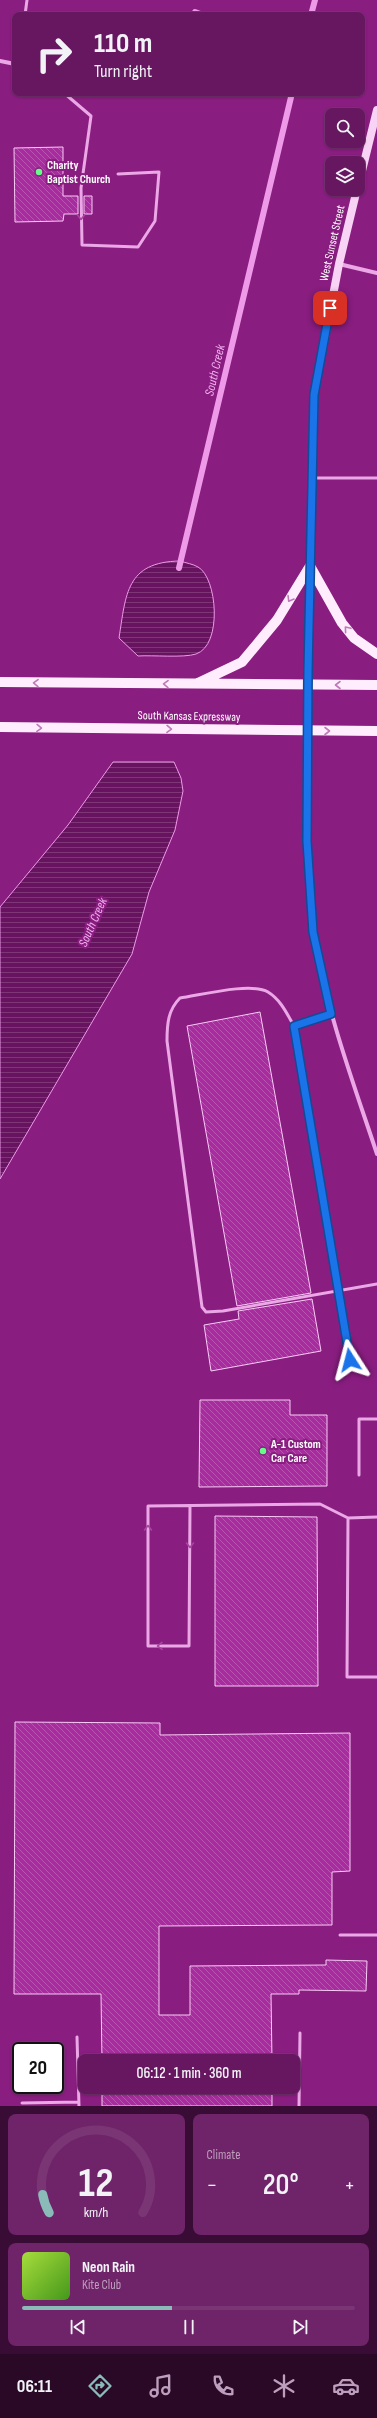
<!DOCTYPE html>
<meta charset="utf-8">
<style>
body{margin:0;font-family:"Sofia Sans Condensed",sans-serif;background:#6f2369;color:#f1f3f6;height:100vh;display:flex;flex-direction:column;font-size:15px;white-space:nowrap}
*{box-sizing:border-box;margin:0}
p{font-size:13px;color:#bd9fbd}
.icon{flex:none;width:22px;height:22px;fill:none;stroke:currentColor;stroke-width:2;stroke-linecap:round;stroke-linejoin:round}
.map{position:relative;height:2106px;overflow:hidden}
.details{display:flex;flex-direction:column;gap:8px;padding:8px;background:#390c35;flex:1}
.details>*{flex:none}
.hud{position:absolute;left:12px;top:12px;width:353px;height:84px;border-radius:8px;box-shadow:0 1px 3px #0004,0 0 0 1px #7a3575;background:#671660;color:#f1f3f6;overflow:hidden}
.tools{position:absolute;left:325px;top:108px;display:grid;gap:8px}
.tools a{display:grid;place-items:center;width:40px;height:40px;border-radius:8px;background:#671660;box-shadow:0 1px 3px #0004,0 0 0 1px #7a3575;font-size:20px}
.speed{position:absolute;left:12px;top:2042px;display:flex;gap:8px;font-size:20px;font-weight:700;text-align:center}
.speed>*{display:grid;place-content:center;width:52px;height:52px;border-radius:50%;background:#671660;box-shadow:0 1px 3px #0004,0 0 0 1px #7a3575;line-height:1}
.speed .limit{border:2px solid #111;border-radius:6px;background:#fff;color:#111}
.pin{position:absolute;display:grid;place-items:center;width:34px;height:34px;color:#fff;margin:-17px;border-radius:8px;box-shadow:0 2px 6px #0006}
.me{position:absolute;width:44px;margin:-22px;rotate:351deg;stroke-linejoin:round;filter:drop-shadow(0 0 3px #0008)}
.turn{display:flex;align-items:center;gap:14px;height:84px;padding:0 16px;font-size:18px}
.turn .icon{width:52px;height:52px;stroke-width:2.5}
.turn b{display:block;font-size:28px;line-height:34px}
.big{font-size:30px;font-weight:600;line-height:1.1}
.details .card{flex:1;display:flex;flex-direction:column;justify-content:center;gap:6px;min-width:0;padding:0 14px;border-radius:8px;background:#6f2369}
.details .dial{align-items:center;gap:0}
.dial svg{height:104px;overflow:visible;fill:none;stroke:#7a3575;stroke-width:7;stroke-linecap:round;text-anchor:middle}
.dial text{fill:#f1f3f6;stroke:none}
.song{display:flex;align-items:center;gap:12px}
.cover{width:48px;height:48px;border-radius:6px;background:linear-gradient(135deg,hsl(80 70% 55%),hsl(100 70% 35%))}
.played{height:4px;border-radius:2px;background:linear-gradient(90deg,#8bbbb9 45%,#7a3575 45%)}
.keys{display:flex;justify-content:space-around;direction:ltr}
.heat{display:flex;justify-content:space-between;align-items:center;font-size:22px;direction:ltr}
.details .tiles{flex:1;display:grid;gap:8px;grid-template-columns:1fr 1fr}
.card:last-child{grid-column:span 2}
.trip{position:absolute;left:78px;top:2054px;width:222px;height:40px;border-radius:8px;background:#671660;box-shadow:0 1px 3px #0004,0 0 0 1px #7a3575;font-weight:600;line-height:40px;text-align:center}
.menu{display:flex;height:64px;justify-content:space-around;align-items:center;background:#290926;color:#bd9fbd}
.menu .icon{width:28px;height:28px}
.menu .current{color:#8bbbb9}
.menu b{font-size:18px;color:#f1f3f6}
.map>svg:first-child{display:block}
</style>
<div class="map">
<svg width="377" height="2106" viewBox="0 0 377 2106">
<defs>
<pattern id="water-rules" width="6" height="5" patternUnits="userSpaceOnUse"><rect width="6" height="5" fill="#67135f"/><path d="M0 2.5h6" fill="none" stroke="#7e3677"/></pattern>
<pattern id="building-back-hatch" width="6" height="6" patternUnits="userSpaceOnUse"><rect width="6" height="6" fill="#a72c9d"/><path d="M-1 5l2 2M0 0l6 6M5-1l2 2" fill="none" stroke="#b956b1"/></pattern>
</defs>
<rect width="100%" height="100%" fill="#891d80"/>
<path fill="url(#water-rules)" stroke="#ee9ae9" d="M180 561C186 563 193 564 198 567 217 577 223 645 196 654 184 658 152 655 138 656L119 638C126 594 126 562 180 561Z
M113 762H174L181 778 183 791 175 830 149 892 132 954 0 1179V907L68 825Z"/>
<g fill="none" stroke-linecap="round" stroke-linejoin="round">
<path stroke="#ee9ae9" stroke-width="6" d="M195 12 203 15
M311 15 315 0
M179 568 292 93"/>
</g>
<path fill="url(#building-back-hatch)" stroke="#f9ccf6" d="M63 147V196H78V214H64L63 221 15 222 14 148Z
M84 196H92V214H84Z
M260 1012 311 1293 237 1306 187 1026Z
M312 1299 321 1351 211 1371 204 1325 239 1319 238 1311Z
M200 1400H290V1415H327V1486L199 1487Z
M215 1516 317 1517 318 1686H215Z
M15 1722 160 1723V1735L350 1733V1871L332 1872V1925L159 1926V2015H190V1966L326 1965V1960L367 1961 366 1991 299 1990V1994H271L272 2061H102L101 1994H14Z
M102 2087H272V2106H102Z"/>
<g fill="none" stroke-linecap="round" stroke-linejoin="round">
<path stroke="#eca7e7" stroke-width="3" d="M25 15 27 0
M64 93 91 116 81 188 82 245 138 247 155 221 159 172 118 174
M314 478H377
M331 1014 294 1026C287 1014 281 1000 268 992 251 982 201 995 180 998 168 1010 167 1024 167 1041L202 1307 206 1312 223 1311 377 1284
M294 1026 350 1360
M359 1475V1419H377
M190 1506 189 1646H148V1506L320 1504 348 1518
M377 1517 348 1518 347 1677H377
M340 1935H377
M77 2037 79 2106
M22 2103 79 2102
M299 2106 300 2033"/>
<path stroke="#eca7e7" stroke-width="4" d="M0 61 15 64
M339 264 377 273
M307 731C307 798 303 867 314 934 326 1010 353 1082 377 1154"/>
<path stroke="#f9d3f5" stroke-width="8" d="M358 187 377 110
M307 731 314 395 339 264 357 189"/>
<path stroke="#ffecfc" stroke-width="10" d="M0 682 377 685
M198 683 242 662 277 620 310 566 342 623 354 638 377 654
M0 727 377 731"/>
</g>
<defs><path id="oneway-chevron" d="M-2-3.5L2.5 0L-2 3.5" fill="none" stroke-width="1.6" stroke-linecap="round" stroke-linejoin="round"/></defs>
<g stroke="#a7469f">
<use href="#oneway-chevron" transform="translate(81 217) rotate(90)"/>
<use href="#oneway-chevron" transform="translate(148 1528) rotate(-90)"/>
<use href="#oneway-chevron" transform="translate(190 1545) rotate(90)"/>
<use href="#oneway-chevron" transform="translate(160 1646) rotate(179)"/>
</g>
<g stroke="#be7ab8">
<use href="#oneway-chevron" transform="translate(290 599) rotate(121)"/>
<use href="#oneway-chevron" transform="translate(347 629) rotate(-130)"/>
<use href="#oneway-chevron" transform="translate(36 683) rotate(-179)"/>
<use href="#oneway-chevron" transform="translate(166 684) rotate(-179)"/>
<use href="#oneway-chevron" transform="translate(338 685) rotate(180)"/>
<use href="#oneway-chevron" transform="translate(39 728) rotate(1)"/>
<use href="#oneway-chevron" transform="translate(169 729) rotate(1)"/>
<use href="#oneway-chevron" transform="translate(327 731)"/>
</g>
<g fill="none" stroke-linecap="round" stroke-linejoin="round">
<g stroke="#114b97" stroke-width="10">
<path id="route" d="M330 308 314 395 308 672 307 841 313 932 331 1014 294 1026 350 1360"/>
</g>
<use href="#route" stroke="#1a73e8" stroke-width="7"/>
</g>
<g fill="#65fc88" stroke="#891d80" stroke-width="1.5">
<circle cx="39" cy="172" r="4"/>
<circle cx="263" cy="1451" r="4"/>
</g>
<g text-anchor="middle" stroke-width="4" stroke-linejoin="round" paint-order="stroke">
<g font-size="12" font-weight="bold" fill="#fff" stroke="#891d80" text-anchor="start">
<text x="47" y="169">Charity<tspan x="47" dy="14">Baptist Church</tspan></text>
<text x="271" y="1448">A-1 Custom<tspan x="271" dy="14">Car Care</tspan></text>
</g>
<g font-size="12" fill="#fff" stroke="#891d80">
<text transform="translate(332 243) rotate(-77)" y="4">West Sunset Street</text>
<text transform="translate(189 716) rotate(1)" y="4">South Kansas Expressway</text>
</g>
<g font-size="13" font-style="italic" fill="#f3b2ef" stroke="#891d80">
<text transform="translate(214 370) rotate(-77)" y="5">South Creek</text>
<text transform="translate(92 922) rotate(-66)" y="5">South Creek</text>
</g>
</g>
</svg>
<div class="tools">
<a><svg class="icon" aria-label="search" viewBox="0 0 24 24"><circle cx="10" cy="10" r="6"/><path d="M15 15l6 6"/></svg></a>
<a><svg class="icon" aria-label="layers" viewBox="0 0 24 24"><path d="M12 4l9 5-9 5-9-5zM3 14l9 5 9-5"/></svg></a>
</div>
<div class="speed"><div class="limit">20</div></div>
<div class="pin" style="left:330px;top:308px;background:#d93025"><svg class="icon" aria-label="arrive" viewBox="0 0 24 24"><path d="M6 21V4h12l-3 4 3 4H6"/></svg></div>
<svg class="me" style="left:350px;top:1360px" viewBox="-20 -20 40 40"><path d="M0-17L14 15 0 8-14 15z" fill="#1a73e8" stroke="#fff" stroke-width="4"/></svg>
<div class="trip">06:12 · 1 min · 360 m</div>
<div class="hud">
<div class="turn"><svg class="icon" aria-label="right" viewBox="0 0 24 24"><path d="M7 20v-9h11M14 6l5 5-5 5"/></svg><div><b>110 m</b>Turn right</div></div>
</div>
</div>
<section class="details">
<div class="tiles">
<div class="card dial"><svg viewBox="0 0 100 80">
<path d="M14 69A42 42 0 1 1 86 69"/>
<path d="M14 69A42 42 0 0 1 9 55" stroke="#8bbbb9"/>
<text x="50" y="56" font-size="32" font-weight="700">12</text>
<text x="50" y="72" font-size="11">km/h</text>
</svg></div>
<div class="card"><p>Climate</p>
<div class="heat"><a>−</a><b class="big">20°</b><a>+</a></div>
</div>
<div class="card">
<div class="song"><i class="cover"></i><div><b>Neon Rain</b><p>Kite Club</p></div></div>
<div class="played"></div>
<div class="keys"><svg class="icon" aria-label="previous" viewBox="0 0 24 24"><path d="M18 5L8 12l10 7zM5 5v14"/></svg><svg class="icon" aria-label="pause" viewBox="0 0 24 24"><path d="M8 5v14M16 5v14"/></svg><svg class="icon" aria-label="next" viewBox="0 0 24 24"><path d="M6 5l10 7-10 7zM19 5v14"/></svg></div>
</div>
</div>
</section>
<nav class="menu">
<b>06:11</b>
<svg class="icon current" aria-label="directions" viewBox="0 0 24 24"><path d="M12 3l9 9-9 9-9-9zM9 14v-3h6M13 9l2 2-2 2"/></svg>
<svg class="icon" aria-label="music" viewBox="0 0 24 24"><path d="M9 18V5l10-2v13"/><circle cx="6" cy="18" r="3"/><circle cx="16" cy="16" r="3"/></svg>
<svg class="icon" aria-label="phone" viewBox="0 0 24 24"><path d="M5 4h4l2 5-3 2q2 4 5 5l2-3 5 2v4C11 20 4 13 5 4z"/></svg>
<svg class="icon" aria-label="climate" viewBox="0 0 24 24"><path d="M12 3v18M4 7l16 10M4 17L20 7"/></svg>
<svg class="icon" aria-label="car" viewBox="0 0 24 24"><path d="M5 17H2v-5l4-1 3-4h7l3 4 3 1v5h-3M9 17h6M6 11h13"/><circle cx="7" cy="17" r="2"/><circle cx="17" cy="17" r="2"/></svg>
</nav>
